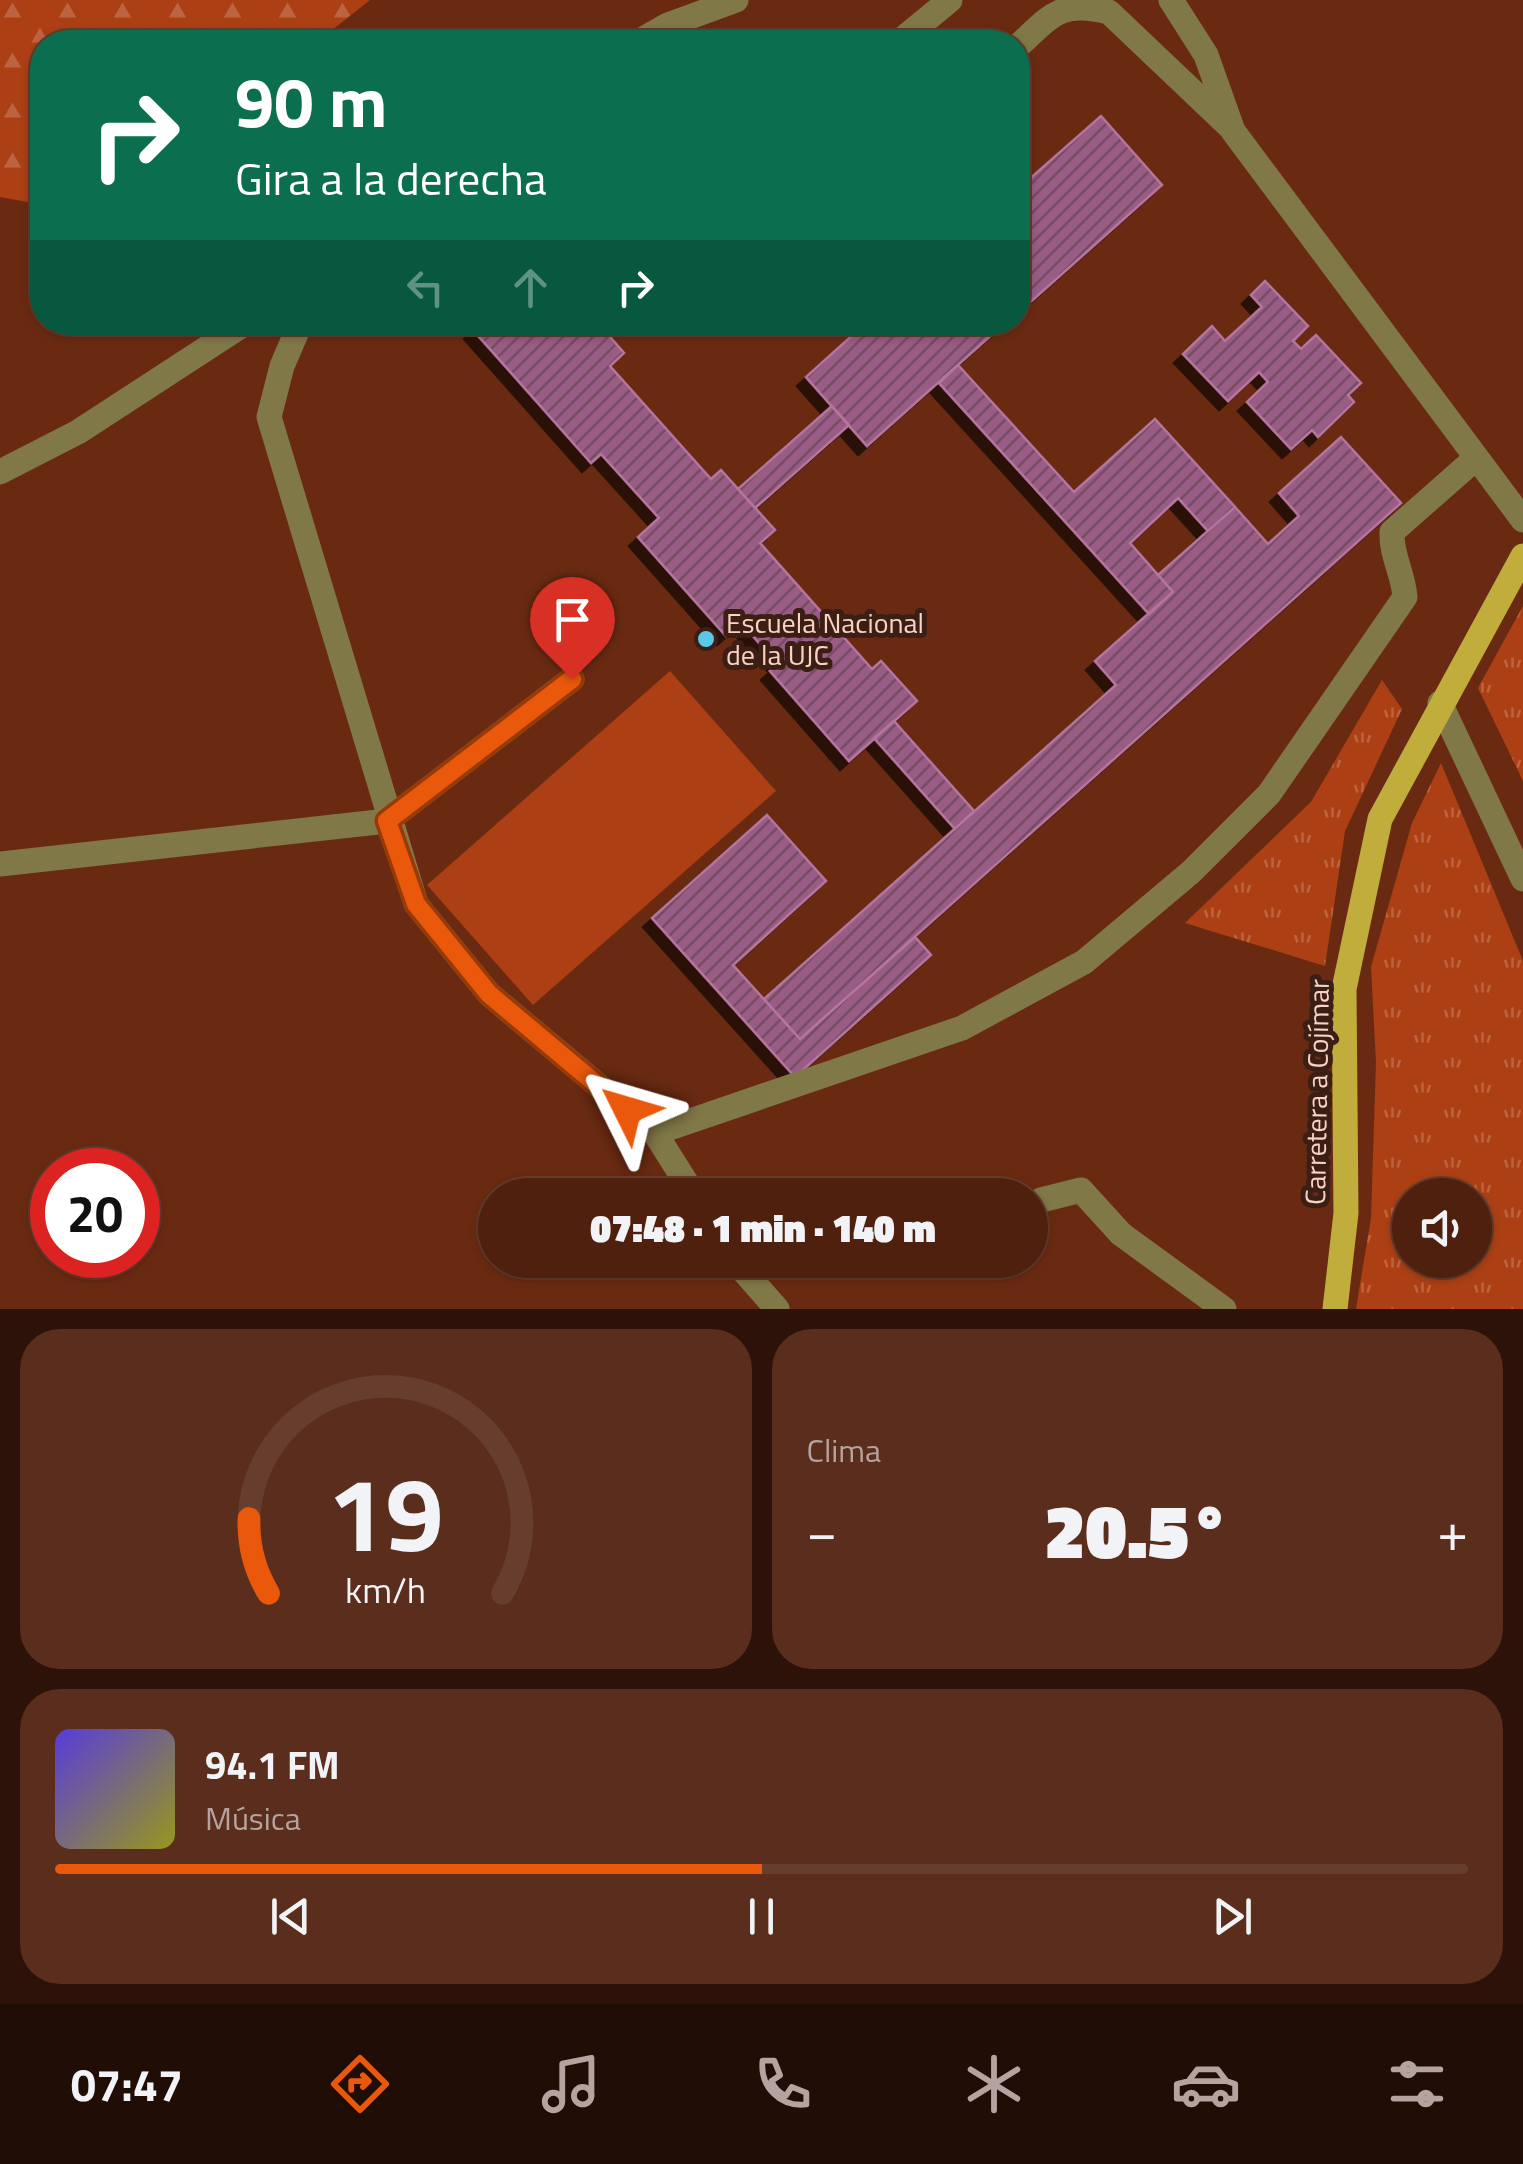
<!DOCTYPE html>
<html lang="es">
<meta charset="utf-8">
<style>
body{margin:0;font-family:"Titillium Web",sans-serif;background:#5a2d1c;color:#f1f3f6;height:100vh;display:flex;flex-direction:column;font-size:38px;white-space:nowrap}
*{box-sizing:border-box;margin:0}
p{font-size:32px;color:#b4a39e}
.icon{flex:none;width:55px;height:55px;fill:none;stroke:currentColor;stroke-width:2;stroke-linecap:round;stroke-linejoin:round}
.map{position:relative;height:1309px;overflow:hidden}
.details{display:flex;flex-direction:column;gap:20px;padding:20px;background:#2c1208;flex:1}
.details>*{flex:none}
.hud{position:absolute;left:30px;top:30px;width:1000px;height:305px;border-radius:40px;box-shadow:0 2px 8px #0004,0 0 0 2px #673e2e;background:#0b6e4f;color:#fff;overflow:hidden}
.fabs{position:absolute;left:1392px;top:1178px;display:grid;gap:20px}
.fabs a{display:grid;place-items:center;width:100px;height:100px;border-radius:50%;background:#50200e;box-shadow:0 2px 8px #0004,0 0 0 2px #673e2e;font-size:50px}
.speed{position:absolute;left:30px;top:1148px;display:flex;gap:20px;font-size:50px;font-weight:700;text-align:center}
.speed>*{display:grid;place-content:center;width:130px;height:130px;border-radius:50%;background:#50200e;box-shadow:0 2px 8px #0004,0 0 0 2px #673e2e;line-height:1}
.speed .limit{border:15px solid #d22;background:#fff;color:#111}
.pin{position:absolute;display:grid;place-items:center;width:85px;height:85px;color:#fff;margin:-102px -42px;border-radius:50% 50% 50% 0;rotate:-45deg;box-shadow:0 0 10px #0007}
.pin .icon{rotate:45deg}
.me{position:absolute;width:110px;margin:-55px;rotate:310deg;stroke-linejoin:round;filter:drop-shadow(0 0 8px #0008)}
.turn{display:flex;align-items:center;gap:35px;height:210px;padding:0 40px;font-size:45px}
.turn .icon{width:130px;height:130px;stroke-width:2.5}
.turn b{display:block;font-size:70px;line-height:85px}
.lanes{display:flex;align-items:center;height:95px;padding:0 40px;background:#0003;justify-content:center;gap:50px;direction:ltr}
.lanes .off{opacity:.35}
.big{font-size:75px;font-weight:800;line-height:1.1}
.details .tile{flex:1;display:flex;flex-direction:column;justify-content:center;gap:15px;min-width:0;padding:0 35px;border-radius:40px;background:#5a2d1c}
.details .dial{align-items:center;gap:0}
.dial svg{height:260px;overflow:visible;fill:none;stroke:#673e2e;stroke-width:7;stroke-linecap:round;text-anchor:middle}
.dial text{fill:#f1f3f6;stroke:none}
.song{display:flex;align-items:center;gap:30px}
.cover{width:120px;height:120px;border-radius:15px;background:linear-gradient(135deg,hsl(250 70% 55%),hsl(60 70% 35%))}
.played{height:10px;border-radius:5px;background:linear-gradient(90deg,#ea580c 50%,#673e2e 50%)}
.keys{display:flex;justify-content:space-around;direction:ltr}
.heat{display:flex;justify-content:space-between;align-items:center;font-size:55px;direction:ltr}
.details .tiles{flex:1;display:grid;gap:20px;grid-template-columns:1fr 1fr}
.tile:last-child{grid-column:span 2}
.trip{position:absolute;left:478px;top:1178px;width:570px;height:100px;border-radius:50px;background:#50200e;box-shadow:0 2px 8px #0004,0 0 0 2px #673e2e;font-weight:800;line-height:100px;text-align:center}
.dock{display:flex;height:160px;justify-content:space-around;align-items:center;background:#200d06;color:#b4a39e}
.dock .icon{width:70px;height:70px}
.dock .on{color:#ea580c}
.dock b{font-size:45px;color:#f1f3f6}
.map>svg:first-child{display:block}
</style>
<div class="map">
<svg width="1523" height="1309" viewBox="0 0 1523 1309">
<defs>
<pattern id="grass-tufts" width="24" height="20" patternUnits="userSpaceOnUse" patternTransform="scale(2.5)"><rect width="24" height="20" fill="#ac4014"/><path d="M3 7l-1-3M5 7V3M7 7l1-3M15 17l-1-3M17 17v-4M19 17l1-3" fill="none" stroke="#bc643f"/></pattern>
<pattern id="forest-firs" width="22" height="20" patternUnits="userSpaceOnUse" patternTransform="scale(2.5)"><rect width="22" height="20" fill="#ac4014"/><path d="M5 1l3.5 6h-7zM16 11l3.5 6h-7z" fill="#bc643f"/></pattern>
<pattern id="building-hatch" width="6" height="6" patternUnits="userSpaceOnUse" patternTransform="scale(2.5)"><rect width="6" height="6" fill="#995b85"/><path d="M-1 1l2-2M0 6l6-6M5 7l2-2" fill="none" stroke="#764e64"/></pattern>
<filter id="shadow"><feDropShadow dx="-9" dy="9" stdDeviation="0" flood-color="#0009"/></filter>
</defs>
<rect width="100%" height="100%" fill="#6a2a12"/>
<path fill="url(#grass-tufts)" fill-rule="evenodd" d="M1523 606V781L1478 688Z
M1382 680 1402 709 1345 831 1325 966 1185 923 1311 802Z
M1441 763 1523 961V1309H1356L1371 1218 1376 1062 1371 967 1412 823ZM1410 1195H1475V1260H1410Z"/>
<path fill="url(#forest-firs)" d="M0 0H370L317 42H42V199L33 203 0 197Z"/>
<path fill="#ac4014" d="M670 671 776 791 533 1005 427 885Z"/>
<path fill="url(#building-hatch)" stroke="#b4749f" stroke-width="2.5" filter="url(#shadow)" d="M1101 116 1162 185 1018 313V189Z
M1265 281 1308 326 1293 341 1301 349 1316 335 1361 383 1348 395 1354 402 1318 437 1312 430 1291 449 1247 402 1268 382 1259 372 1228 401 1183 354 1212 326 1225 341 1262 307 1251 295Z
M482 322H597L624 353 610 366 711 479 721 470 775 530 760 543 872 669 881 661 917 701 849 761 770 671 778 664 741 623 726 636 638 537 659 518 601 454 591 463 473 330Z
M867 322H1006L867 446 806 377Z
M958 365 1074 492 1155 419 1235 507 1208 531 1178 498 1130 543 1173 592 1149 614 939 383Z
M832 406 849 425 755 508 738 489Z
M1341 437 1401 503 800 1039 764 999 1116 685 1095 661 1173 592 1158 575 1235 507 1268 544 1299 516 1279 493Z
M894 721 974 811 955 829 874 738Z
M767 815 826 881 733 965 800 1039 915 937 931 955 795 1077 652 918Z"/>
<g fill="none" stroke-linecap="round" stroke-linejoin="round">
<path stroke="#817847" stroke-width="25" d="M1171 0 1206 55 1233 131 1523 520
M638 42 668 25 736 0
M899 42 950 0
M1018 46C1052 15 1060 0 1109 12L1230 127
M301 322 282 366 269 417 416 904 489 994 655 1133 962 1028 1084 962 1191 872 1269 794 1405 597C1403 572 1391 556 1392 532L1475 459
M0 472 78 432 247 322
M1440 703 1523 879
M0 864 387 821 572 679
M655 1133 694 1195
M1030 1211 1041 1200 1081 1190 1121 1234 1224 1309
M734 1260 777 1309"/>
<path stroke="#c0ad3c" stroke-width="25" d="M1335 1309 1346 1213 1344 989 1380 819 1523 556"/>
</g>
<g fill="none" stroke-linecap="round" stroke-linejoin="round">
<g stroke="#983908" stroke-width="25">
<path id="route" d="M572 679 387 821 416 904 489 994 627 1110"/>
</g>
<use href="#route" stroke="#ea580c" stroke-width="18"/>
</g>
<circle fill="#5bc8e7" stroke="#3b1e14" stroke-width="4" cx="706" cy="639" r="10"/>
<g text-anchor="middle" stroke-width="10" stroke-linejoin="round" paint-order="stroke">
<g font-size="28" fill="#fad2c4" stroke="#3b1e14" text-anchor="start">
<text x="726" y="633">Escuela Nacional<tspan x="726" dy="32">de la UJC</tspan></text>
</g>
<g font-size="28" fill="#fad2c4" stroke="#3b1e14">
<text transform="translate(1317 1092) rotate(-89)" y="10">Carretera a Cojímar</text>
</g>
</g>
</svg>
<div class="fabs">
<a><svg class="icon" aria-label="sound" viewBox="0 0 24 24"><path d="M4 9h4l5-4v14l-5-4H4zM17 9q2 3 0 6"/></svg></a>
</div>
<div class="speed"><div class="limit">20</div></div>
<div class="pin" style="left:572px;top:679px;background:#d93025"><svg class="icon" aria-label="arrive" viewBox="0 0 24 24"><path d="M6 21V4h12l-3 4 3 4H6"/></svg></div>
<svg class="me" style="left:627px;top:1110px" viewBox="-20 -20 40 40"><path d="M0-17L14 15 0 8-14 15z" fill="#ea580c" stroke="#fff" stroke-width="4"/></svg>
<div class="trip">07:48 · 1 min · 140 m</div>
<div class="hud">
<div class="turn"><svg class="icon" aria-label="right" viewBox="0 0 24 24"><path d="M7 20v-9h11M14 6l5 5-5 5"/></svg><div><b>90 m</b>Gira a la derecha</div></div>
<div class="lanes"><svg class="icon off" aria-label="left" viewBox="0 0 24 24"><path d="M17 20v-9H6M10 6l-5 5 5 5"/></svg><svg class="icon off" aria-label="ahead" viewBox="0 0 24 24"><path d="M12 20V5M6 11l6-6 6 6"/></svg><svg class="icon" aria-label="right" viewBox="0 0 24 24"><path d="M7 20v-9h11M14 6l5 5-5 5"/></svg></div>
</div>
</div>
<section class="details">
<div class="tiles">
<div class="tile dial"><svg viewBox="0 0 100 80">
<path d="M14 69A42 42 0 1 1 86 69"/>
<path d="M14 69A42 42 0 0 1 8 46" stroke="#ea580c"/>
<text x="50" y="56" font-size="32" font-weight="700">19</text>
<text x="50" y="72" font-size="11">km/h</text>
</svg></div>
<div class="tile"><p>Clima</p>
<div class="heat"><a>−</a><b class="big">20.5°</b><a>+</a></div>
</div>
<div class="tile">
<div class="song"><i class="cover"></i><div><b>94.1 FM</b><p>Música</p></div></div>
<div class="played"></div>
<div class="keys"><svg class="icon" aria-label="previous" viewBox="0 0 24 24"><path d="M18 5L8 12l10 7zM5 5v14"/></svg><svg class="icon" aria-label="pause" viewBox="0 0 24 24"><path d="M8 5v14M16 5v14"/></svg><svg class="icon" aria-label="next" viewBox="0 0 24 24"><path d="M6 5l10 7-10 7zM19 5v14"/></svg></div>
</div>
</div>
</section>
<nav class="dock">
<b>07:47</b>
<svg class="icon on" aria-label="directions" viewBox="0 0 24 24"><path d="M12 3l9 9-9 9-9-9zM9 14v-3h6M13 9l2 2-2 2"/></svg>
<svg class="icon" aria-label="music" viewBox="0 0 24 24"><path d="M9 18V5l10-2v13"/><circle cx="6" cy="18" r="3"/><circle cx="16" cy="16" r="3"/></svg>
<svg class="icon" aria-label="phone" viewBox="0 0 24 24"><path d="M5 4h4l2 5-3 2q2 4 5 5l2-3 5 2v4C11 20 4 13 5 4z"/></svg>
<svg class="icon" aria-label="climate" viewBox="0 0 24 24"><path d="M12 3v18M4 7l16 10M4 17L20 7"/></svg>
<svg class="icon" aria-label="car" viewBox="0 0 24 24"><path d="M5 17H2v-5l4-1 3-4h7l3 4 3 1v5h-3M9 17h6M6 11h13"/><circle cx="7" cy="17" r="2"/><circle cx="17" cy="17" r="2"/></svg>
<svg class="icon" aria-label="filters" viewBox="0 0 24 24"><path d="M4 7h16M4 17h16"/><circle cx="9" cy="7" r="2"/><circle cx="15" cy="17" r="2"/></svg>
</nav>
